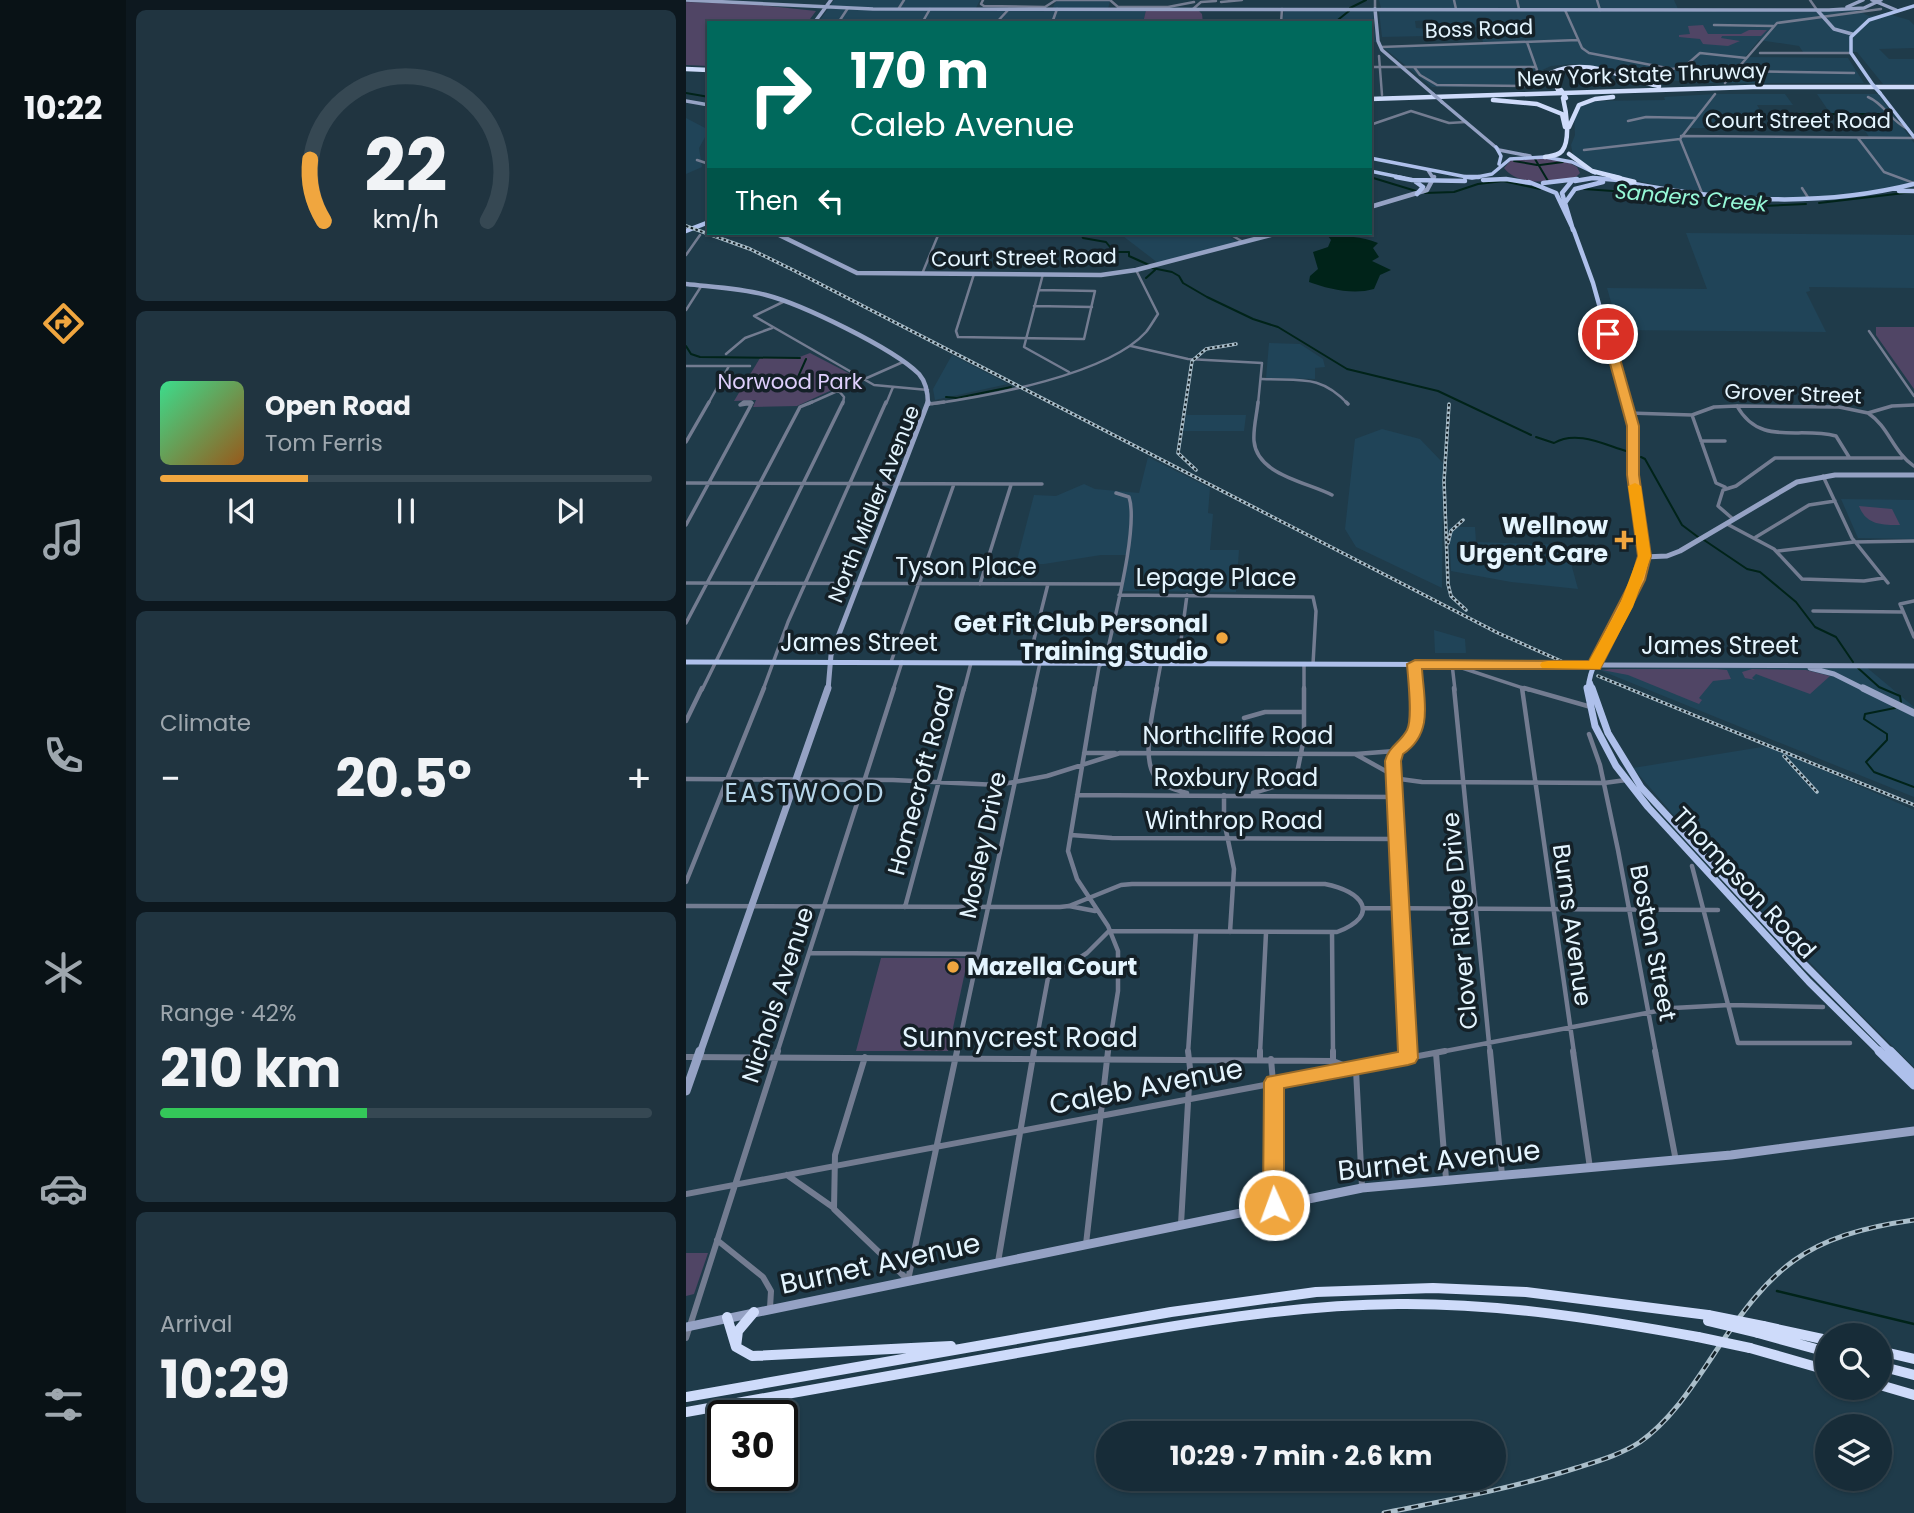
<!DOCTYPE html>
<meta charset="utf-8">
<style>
body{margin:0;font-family:Poppins,sans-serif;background:#203440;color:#f1f3f6;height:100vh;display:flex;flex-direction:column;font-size:26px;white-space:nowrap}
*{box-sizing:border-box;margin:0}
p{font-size:23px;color:#9ea7ae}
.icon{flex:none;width:38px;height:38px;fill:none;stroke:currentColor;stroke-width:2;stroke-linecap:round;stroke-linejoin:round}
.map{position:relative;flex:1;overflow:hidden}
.drawer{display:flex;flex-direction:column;gap:10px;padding:10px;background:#0d181f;width:560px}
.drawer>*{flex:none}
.guide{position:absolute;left:21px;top:21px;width:665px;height:214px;border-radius:0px;box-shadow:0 2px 5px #0004,0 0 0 2px #364853;background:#00695c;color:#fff;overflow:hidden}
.tools{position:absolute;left:1129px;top:1323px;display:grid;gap:14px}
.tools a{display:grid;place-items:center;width:77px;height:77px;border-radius:50%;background:#172c38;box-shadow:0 2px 5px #0004,0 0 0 2px #364853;font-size:35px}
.speed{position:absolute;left:21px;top:1400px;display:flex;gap:14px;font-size:35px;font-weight:700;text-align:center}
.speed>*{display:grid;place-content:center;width:91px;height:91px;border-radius:50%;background:#172c38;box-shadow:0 2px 5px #0004,0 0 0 2px #364853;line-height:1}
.speed .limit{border:4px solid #111;border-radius:10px;background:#fff;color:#111}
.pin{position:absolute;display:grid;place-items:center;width:60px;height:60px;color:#fff;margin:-30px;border:4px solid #fff;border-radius:50%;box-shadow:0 2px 7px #0007}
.me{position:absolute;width:77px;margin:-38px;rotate:358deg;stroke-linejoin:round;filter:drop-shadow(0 0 5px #0008)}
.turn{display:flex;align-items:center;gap:24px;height:147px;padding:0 28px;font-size:32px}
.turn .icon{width:91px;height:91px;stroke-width:2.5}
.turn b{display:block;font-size:49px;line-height:60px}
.then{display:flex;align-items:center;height:66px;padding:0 28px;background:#0003;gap:14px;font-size:26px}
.big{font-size:52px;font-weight:700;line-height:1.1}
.drawer .widget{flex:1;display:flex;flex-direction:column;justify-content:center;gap:10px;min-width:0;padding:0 24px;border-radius:10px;background:#203440}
.drawer .dial{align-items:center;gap:0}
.dial svg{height:182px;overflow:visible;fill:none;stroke:#364853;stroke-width:7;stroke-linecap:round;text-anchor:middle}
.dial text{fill:#f1f3f6;stroke:none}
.song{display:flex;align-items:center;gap:21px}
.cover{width:84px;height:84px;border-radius:10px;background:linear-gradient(135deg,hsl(150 70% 55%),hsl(30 70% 35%))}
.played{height:7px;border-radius:4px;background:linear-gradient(90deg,#f0a63f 30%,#364853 30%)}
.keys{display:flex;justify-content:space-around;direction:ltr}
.heat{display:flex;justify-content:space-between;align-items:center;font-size:38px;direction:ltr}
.charge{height:10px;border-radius:5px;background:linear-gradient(90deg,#34c759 42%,#364853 0)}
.trip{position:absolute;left:410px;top:1421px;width:410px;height:70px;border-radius:35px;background:#172c38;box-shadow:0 2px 5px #0004,0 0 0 2px #364853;font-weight:700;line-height:70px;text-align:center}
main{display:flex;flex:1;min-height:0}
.dock{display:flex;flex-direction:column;width:126px;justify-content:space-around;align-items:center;background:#091216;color:#9ea7ae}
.dock .icon{width:49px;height:49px}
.dock .on{color:#f0a63f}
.dock b{font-size:32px;color:#f1f3f6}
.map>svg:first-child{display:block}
</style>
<main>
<nav class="dock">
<b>10:22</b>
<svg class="icon on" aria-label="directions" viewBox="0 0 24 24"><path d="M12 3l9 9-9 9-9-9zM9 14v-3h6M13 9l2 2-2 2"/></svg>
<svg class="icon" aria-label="music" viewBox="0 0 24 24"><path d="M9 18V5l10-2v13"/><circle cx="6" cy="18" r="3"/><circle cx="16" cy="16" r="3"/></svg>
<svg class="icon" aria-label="phone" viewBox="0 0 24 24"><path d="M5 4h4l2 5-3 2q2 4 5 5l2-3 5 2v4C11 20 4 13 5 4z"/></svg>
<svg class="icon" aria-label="climate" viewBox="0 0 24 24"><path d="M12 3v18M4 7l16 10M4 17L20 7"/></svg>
<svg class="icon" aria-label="car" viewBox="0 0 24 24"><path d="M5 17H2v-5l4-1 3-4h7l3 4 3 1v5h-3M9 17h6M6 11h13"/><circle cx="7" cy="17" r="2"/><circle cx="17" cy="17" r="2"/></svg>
<svg class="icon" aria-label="filters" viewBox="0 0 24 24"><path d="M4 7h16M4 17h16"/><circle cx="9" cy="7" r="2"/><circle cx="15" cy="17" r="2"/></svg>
</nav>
<section class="drawer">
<div class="widget dial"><svg viewBox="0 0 100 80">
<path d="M14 69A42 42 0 1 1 86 69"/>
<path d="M14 69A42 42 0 0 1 8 42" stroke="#f0a63f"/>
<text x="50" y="56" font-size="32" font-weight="700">22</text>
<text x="50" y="72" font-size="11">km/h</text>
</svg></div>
<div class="widget">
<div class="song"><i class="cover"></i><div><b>Open Road</b><p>Tom Ferris</p></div></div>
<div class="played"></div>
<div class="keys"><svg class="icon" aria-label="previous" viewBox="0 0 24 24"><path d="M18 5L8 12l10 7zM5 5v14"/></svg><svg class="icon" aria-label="pause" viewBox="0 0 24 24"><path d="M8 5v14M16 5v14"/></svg><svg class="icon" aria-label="next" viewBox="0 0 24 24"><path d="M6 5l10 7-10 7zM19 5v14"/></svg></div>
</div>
<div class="widget"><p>Climate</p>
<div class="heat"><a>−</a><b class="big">20.5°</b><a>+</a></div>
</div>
<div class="widget"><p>Range · 42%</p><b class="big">210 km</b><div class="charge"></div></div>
<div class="widget"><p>Arrival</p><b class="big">10:29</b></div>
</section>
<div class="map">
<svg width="1228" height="1513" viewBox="0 0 1228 1513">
<rect width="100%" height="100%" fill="#1f3b4a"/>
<path fill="#204458" d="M148 0H294L290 8 366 9 370 1H424L422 9 460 10 457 23H132Z
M693 0H988L992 9 695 8Z
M598 10 687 11 690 42H684V23H596Z
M1170 10 1183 16 1202 14 1223 20 1228 25V48L1193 49 1203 59H1228V84H1197L1171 52H1117L1113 46 1073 40 1059 57 1162 58 1178 83H1014L950 77 932 71 886 64 865 66 854 71 851 87H746L698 48 828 42H797L793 27 770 28 768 23H741L740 20 729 21 730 28 741 29V36L696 37 693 11Z
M1029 94H1099L1107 105H1071L1076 114H1083L1085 119H1053L1058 128H1002L996 135 1183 137 1168 113H1144L1131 94H1192L1228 143V181L1200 190 1129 197 1071 198 990 189 915 173 901 167 887 155 885 145 889 135 888 113 896 104 909 101 979 100 978 97Z
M0 118 23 130 13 148 16 167 0 174Z
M433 233H538L552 242 472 263Z
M1000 233 1228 235V288L1123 287 1124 291 1120 292 1140 332 933 330 921 288 1021 289Z
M583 343 614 344 637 359 639 367 629 368V379L580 378Z
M266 355 322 384 249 400 247 389Z
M500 415H560L558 431H497Z
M696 429 734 439 757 463 756 588 670 547 659 529 669 439Z
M462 457 524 488 522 513 527 514 524 550H553L550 592 436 591 441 555H415L358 564H330L348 495 370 496 398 484 409 489 453 493Z
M1155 499 1228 500V539L1172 538Z
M763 527H789L790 542 880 545 892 589 825 582 765 571Z
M748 630 779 639 780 653H749Z
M1179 666 1228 707V797L911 669Z
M1082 746 1228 810V1067L1153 993 1010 841 947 768Z"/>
<path fill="#504565" d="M0 2 65 4 130 11 121 23H23V66L0 65Z
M460 10H512L516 14 517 23H457Z
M1017 25 1022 34H1055L1063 30H1081L1075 36H1036L1035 38 1054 41 1042 46 1017 44 1014 39 993 37V35L1004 34 1002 26Z
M852 157 880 161 891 167 894 173 890 177C868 181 834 188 818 168L825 160Z
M1190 327H1228V389L1190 335Z
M124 353 172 378 111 406 67 407 70 400 48 401 74 358H111Z
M1173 506 1206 509 1214 525C1196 525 1180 525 1173 506Z
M925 669H1030L1041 670 1045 679 1027 681 1013 698 1016 700 1013 704 942 675 916 670Z
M1066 669 1120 670 1144 676 1124 694 1070 674 1066 678 1069 680 1059 678 1056 672Z
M195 958H282L262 1051H170Z
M0 1253H22L8 1294 0 1296Z"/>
<path fill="#002319" d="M642 236C660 236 675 236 692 243L687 248 693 257 686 261 705 270 694 275 688 289C667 295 642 289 623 282L624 276 632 269 627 252 642 247 645 240Z"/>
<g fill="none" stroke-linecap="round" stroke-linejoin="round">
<path stroke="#002319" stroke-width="2" d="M664 8 680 0
M648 23 663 11
M0 93 23 97
M1101 114H1195
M849 159 862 181
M828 161 851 165
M854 165 877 162
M684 177 730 191
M898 189 1028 198 1077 206 1120 204
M739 193 768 192 792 184 817 181 854 189
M1133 203 1227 192
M395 233 397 238 420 242 428 252H443V256L463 265
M466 268 486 272 493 276 497 283 521 297 567 319 592 327 661 369 752 391 845 435
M460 278 469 270
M0 346 5 354 14 357 114 358
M115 378 112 377 120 359
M260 397 271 398 325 387
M850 437 868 443C890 430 917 444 940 451
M955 457 959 459 996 525 1012 537
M1018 540 1061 569 1074 572 1110 602 1129 627 1150 637 1167 662
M1172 668 1193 687 1214 696 1215 702
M1209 708 1179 714 1178 719 1201 734V740L1180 762 1188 772 1228 787"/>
<path stroke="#002319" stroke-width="2.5" d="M1091 1291 1228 1324"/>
<path stroke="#737c91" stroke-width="2.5" d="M297 0 295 4 298 6 359 7 370 0H424L432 7H482L508 2
M689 0V9
M768 0 770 9
M831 0 833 9
M911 0 914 10
M1124 0 1131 10
M535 2 556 0
M213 8 218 0
M507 9 515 2 530 1
M879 10 896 48 903 53 986 69 998 67 1014 53 1060 58
M152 23 162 8
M236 23 244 9
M310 23 323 9
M366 23 371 9
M595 23 596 9
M1028 25 1087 26
M695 47 892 40
M1074 53H1165
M693 56 696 95
M684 67H849
M728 67 734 75 751 85 846 86 851 70 841 42
M1049 71 1168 73
M1039 83 1091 23 1195 9
M1182 97C1199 104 1205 122 1222 129
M942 121 960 117 1009 118
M684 125 725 111 763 123 780 122
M995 136 1228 138
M1172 138 1198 172 1228 183
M898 150 994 139
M11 160 23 164
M1116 188 1123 199
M1016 193 994 139 1029 94
M542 233 557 242
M0 255 14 235
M236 274 253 233
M288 274 270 331 272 337 398 339 409 291 353 290
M357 274 338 347 383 372
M99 301 68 316 188 385 242 390
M348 306 406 307
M0 310 16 285
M1183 331 1228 396
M445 346 502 359 576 363 572 404
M40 354 59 338 86 328
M0 366H64
M576 379C614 381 634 374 662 404
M152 390 158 397 157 404
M22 404 43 366
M56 404 66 403 62 404
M122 404 217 362
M200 404 207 387
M246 404C302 396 421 375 460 332 464 327 468 320 472 314L450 270"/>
<path stroke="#737c91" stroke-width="3.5" d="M58 402H65L66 403 54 405Z
M572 402C571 414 567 428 568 441 571 475 621 482 646 495
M660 402 662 404
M243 404 258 402
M1051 406C1074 447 1112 426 1150 436L1163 457
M943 413 1006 415 1028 407 1051 406 1153 407 1182 413 1206 406 1228 405
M1182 413C1203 427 1207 452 1228 466
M1006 415 1030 483 1039 487
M1015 441H1039
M0 442 23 402
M1137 476 1166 538 1202 583
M0 483 356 484
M1047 519 1032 506 1037 490 1050 486 1089 458H1216
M1041 524 1088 549 1116 579 1178 581 1197 578
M0 525 65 405
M1070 537 1123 505 1149 501
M1092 551 1168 542 1228 541
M0 583 435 584
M294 584 325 485
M433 595 627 597 630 611 627 664
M1228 601 1214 604 1228 637
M1127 611 1217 612
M0 623 114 407 126 402
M205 662 268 484
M342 663 362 584
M492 663 501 595
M618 664V690
M728 664 731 690
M766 664 769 690
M767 665 843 690
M16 690 157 402
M77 690 102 622 200 402
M207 690 216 662
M278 690 285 663
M348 690 354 663
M409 690 413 667 420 658C427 623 453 527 443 497L430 493
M470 690 475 663"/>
<path stroke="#737c91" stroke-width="4.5" d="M409 688 382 851 391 879 422 926 432 951V991L422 1053
M471 688C467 710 456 756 468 775 474 786 490 790 501 793
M768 688 804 1053
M836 688 888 1053
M838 688 905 707
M558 718 579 712H617
M0 721 16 688
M903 734 914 765 932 850 970 1053
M398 753H429
M670 754 709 751
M0 779 207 780 312 785 361 776 434 753 669 754 714 779 736 782 918 783 940 780
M567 793 597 784 611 773 618 738V688
M391 795 709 797
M538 795V821L548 869 544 932
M385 835 426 838 711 839
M1006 866 1052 1043H1164
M0 882 78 688
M0 906 374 907 383 906 435 885 446 884H639C676 891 696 915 651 932L423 931
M383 906 409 911
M219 907 278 688
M677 908 1032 910
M646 932 647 1053
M124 953 292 954
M91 1053 208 688
M271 1053 349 688
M348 1053 362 978 401 953 423 931
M502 1053 510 932
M574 1053 580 933
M722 1053 707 761C709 751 712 750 719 743 734 728 732 707 730 688
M749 1053 987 1008 1043 1005 1137 1007"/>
<path stroke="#737c91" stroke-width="6" d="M647 1051V1061
M722 1051V1058
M804 1051 816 1175
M887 1051 904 1168
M969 1051 990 1161
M750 1053 760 1179
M0 1057 647 1061 670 1070 676 1187
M179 1057 149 1155 148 1209 222 1280
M574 1059V1051
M585 1059 588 1093V1205
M101 1175 148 1208
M0 1194 759 1051
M495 1224 504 1068 502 1051
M31 1240 77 1277 85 1291 84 1308
M400 1244 422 1051
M312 1262 348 1051
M222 1280 271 1051
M0 1338 92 1051"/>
<path stroke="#95a2c4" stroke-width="3.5" d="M0 0 187 9 1143 10 1178 8 1195 0
M1186 0 1210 10
M1161 7 1177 0
M689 9 692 41 696 50 747 94
M1131 10 1148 29 1166 34
M128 23 145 0
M0 101 23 105
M756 102 813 150 844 156
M742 170 747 178"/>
<path stroke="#95a2c4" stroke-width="4.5" d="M684 207 741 190 748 177
M89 233 171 273 415 275 450 270 592 233
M0 284C27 287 54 288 80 295 115 304 207 348 233 374 240 382 242 393 242 404"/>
<path stroke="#95a2c4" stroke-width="5" d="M958 557 981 556 994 551 1111 482 1149 475H1228
M908 665 1228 666
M1124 668 1148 674 1180 690
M142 690 145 655 242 402"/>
<path stroke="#95a2c4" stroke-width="7" d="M1177 688 1228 713
M14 1053 142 688"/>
<path stroke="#95a2c4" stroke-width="9" d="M0 1091 14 1051
M0 1327 676 1188 1045 1155 1228 1131"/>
<path stroke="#aec0eb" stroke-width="3.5" d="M1187 85 1165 53V37L1183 20 1228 6
M1194 93 1228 137
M810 147 815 156 813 164
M684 158 786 178 806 174 824 159 859 157 886 162 909 173
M684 171 718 178
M905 178H911"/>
<path stroke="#aec0eb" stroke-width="4.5" d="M710 177 726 180 779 181
M779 177H793
M797 180 820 179 845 183
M889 181 907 178 932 180
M730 182 737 187 731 194
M843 182 870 193 888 231 907 283 941 404
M885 182 876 193 887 230
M857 183 891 179
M943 183C1039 201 1132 208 1228 184
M1213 191H1228
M879 203 889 189 917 182
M0 231 23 222"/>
<path stroke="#aec0eb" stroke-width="5" d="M0 662 908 665
M904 682 907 690
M902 690C903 659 938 612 951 582 966 548 951 512 947 476 944 449 948 430 940 402"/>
<path stroke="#aec0eb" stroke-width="7" d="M901 688 909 726 930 766 962 807 1123 982 1195 1053
M906 688 922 733 955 787 1119 965 1206 1053"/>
<path stroke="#aec0eb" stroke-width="9" d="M1193 1051 1228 1085
M1204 1051 1228 1075"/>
<path stroke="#cedbfa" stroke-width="4.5" d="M0 69 23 70
M872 90 865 73C901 56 937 79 973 86
M684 99 1067 87H1228
M807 100 851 104 876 114 879 127
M883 127 893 105 909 99 927 97
M883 154 906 171 934 178
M859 157C864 156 872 156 876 151 885 140 880 110 877 98"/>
<path stroke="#cedbfa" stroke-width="5" d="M927 177 948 182"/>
<path stroke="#cedbfa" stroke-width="10" d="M41 1317 50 1347 66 1356 265 1346
M1077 1326 1141 1340
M1072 1333 1141 1352
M50 1347 52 1331 68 1312
M1064 1348 1141 1370
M1194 1351 1228 1359
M1194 1366 1228 1375
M1194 1385 1228 1395
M0 1397 485 1312 630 1292 747 1288 840 1292 1022 1315
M0 1412C122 1390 244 1369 365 1347 480 1327 595 1305 712 1304 813 1303 913 1319 1012 1337"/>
<g stroke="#aabeca" stroke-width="3.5">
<path id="rail-far1" d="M0 226 64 249 109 271 812 633 875 661
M763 404 758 481 762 584 765 596 780 610
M510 470 492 453 506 361 520 349 550 344
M762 543 765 531 777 520
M912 676 1228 805
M1098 756 1131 792"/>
</g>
<g stroke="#aabeca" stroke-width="5">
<path id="rail" d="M698 1513C762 1500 828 1488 890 1468 912 1461 934 1455 954 1442 985 1420 1005 1388 1026 1357 1086 1266 1118 1236 1228 1220"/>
</g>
<use href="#rail-far1" stroke="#142027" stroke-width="2" stroke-dasharray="2.5" stroke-linecap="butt"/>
<use href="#rail" stroke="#142027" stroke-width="2.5" stroke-dasharray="7" stroke-linecap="butt"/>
<path stroke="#95a2c4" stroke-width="3.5" d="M747 94 756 102"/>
<path stroke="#aec0eb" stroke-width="3.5" d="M1187 85 1194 93"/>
<path stroke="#cedbfa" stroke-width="4.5" d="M875 90 880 98"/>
<path stroke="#cedbfa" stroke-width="10" d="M1022 1315 1077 1326
M1022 1321 1072 1333
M1012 1337 1064 1348"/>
</g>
<path fill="#f0a63f" stroke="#9c6c29" stroke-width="2" d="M922 331 927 334 953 426V475L965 556 959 580 914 669H736C738 701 748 733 717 754L715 761 732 1058 729 1063 722 1065 598 1088V1205L595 1212 588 1214 580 1212 577 1205 578 1082 581 1077 712 1052 699 761C703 746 714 743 721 730 727 719 722 679 721 664L729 660 903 661 945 580 952 556 941 475V426L916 334Z"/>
<path fill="#f59e0b" d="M949 483 955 486 965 556 947 607 914 669 856 668 854 665 856 662 862 661H903L933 607 952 556 942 486Z"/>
<g fill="#f0a63f" stroke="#142027" stroke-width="2.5">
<path d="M934.5 529.5h7v7h7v7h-7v7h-7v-7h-7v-7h7z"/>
<circle cx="536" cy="638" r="7"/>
<circle cx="267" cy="967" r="7"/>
</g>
<g text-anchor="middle" stroke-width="7" stroke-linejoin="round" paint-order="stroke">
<g font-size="21" fill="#e4f5ff" stroke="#142027">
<text transform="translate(793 29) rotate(-2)" y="7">Boss Road</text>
<text transform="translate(956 75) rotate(-2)" y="7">New York State Thruway</text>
<text x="1112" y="128">Court Street Road</text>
<text transform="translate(338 258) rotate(-1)" y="7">Court Street Road</text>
<text transform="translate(1107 394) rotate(2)" y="7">Grover Street</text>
<text transform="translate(188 504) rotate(-68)" y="7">North Midler Avenue</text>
</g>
<g font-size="21" font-style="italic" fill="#96f9d7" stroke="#142027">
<text transform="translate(1005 198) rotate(5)" y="7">Sanders Creek</text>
</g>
<g font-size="21" fill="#decffc" stroke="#142027">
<text x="104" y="389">Norwood Park</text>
</g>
<g font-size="24" font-weight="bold" fill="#e4f5ff" stroke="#142027" text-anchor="end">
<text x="922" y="534">Wellnow<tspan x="922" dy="28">Urgent Care</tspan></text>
<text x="522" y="632">Get Fit Club Personal<tspan x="522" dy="28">Training Studio</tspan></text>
<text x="281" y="975" text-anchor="start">Mazella Court</text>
</g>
<g font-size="24" fill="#e4f5ff" stroke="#142027">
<text x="280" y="575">Tyson Place</text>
<text x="530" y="586">Lepage Place</text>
<text x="173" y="651">James Street</text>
<text x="1034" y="654">James Street</text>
<text x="552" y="744">Northcliffe Road</text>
<text x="550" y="786">Roxbury Road</text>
<text transform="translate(235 780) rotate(-75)" y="8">Homecroft Road</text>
<text x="548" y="829">Winthrop Road</text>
<text transform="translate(297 845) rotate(-78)" y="8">Mosley Drive</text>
<text transform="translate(1058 883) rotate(47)" y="8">Thompson Road</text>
<text transform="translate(774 921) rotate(-95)" y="8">Clover Ridge Drive</text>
<text transform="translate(886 925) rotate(82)" y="8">Burns Avenue</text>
<text transform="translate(967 943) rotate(79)" y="8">Boston Street</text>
<text transform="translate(92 995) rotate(-72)" y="8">Nichols Avenue</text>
</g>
<g font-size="26" letter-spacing="2" fill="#b6d6e9" stroke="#142027">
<text x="119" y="802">EASTWOOD</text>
</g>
<g font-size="28" fill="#e4f5ff" stroke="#142027">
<text x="334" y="1047">Sunnycrest Road</text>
<text transform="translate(460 1086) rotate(-11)" y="10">Caleb Avenue</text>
<text transform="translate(753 1160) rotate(-6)" y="10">Burnet Avenue</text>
<text transform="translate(194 1263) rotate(-12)" y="10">Burnet Avenue</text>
</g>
</g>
</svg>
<div class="tools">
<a><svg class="icon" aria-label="search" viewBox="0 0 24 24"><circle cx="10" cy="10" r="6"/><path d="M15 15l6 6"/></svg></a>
<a><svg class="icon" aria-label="layers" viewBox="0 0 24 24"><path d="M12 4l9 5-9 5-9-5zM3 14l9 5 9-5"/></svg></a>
</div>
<div class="speed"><div class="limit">30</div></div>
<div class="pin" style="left:922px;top:334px;background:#d93025"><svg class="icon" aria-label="arrive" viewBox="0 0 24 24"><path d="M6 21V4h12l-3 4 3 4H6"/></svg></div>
<svg class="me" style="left:588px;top:1205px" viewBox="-20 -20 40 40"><circle r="17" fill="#f0a63f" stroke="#fff" stroke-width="3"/><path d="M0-11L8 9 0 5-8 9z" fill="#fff"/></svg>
<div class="trip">10:29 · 7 min · 2.6 km</div>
<div class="guide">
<div class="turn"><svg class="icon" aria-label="right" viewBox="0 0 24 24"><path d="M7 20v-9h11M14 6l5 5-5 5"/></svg><div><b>170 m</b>Caleb Avenue</div></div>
<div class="then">Then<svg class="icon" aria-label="left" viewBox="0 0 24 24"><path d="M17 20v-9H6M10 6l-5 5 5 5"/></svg></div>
</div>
</div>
</main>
